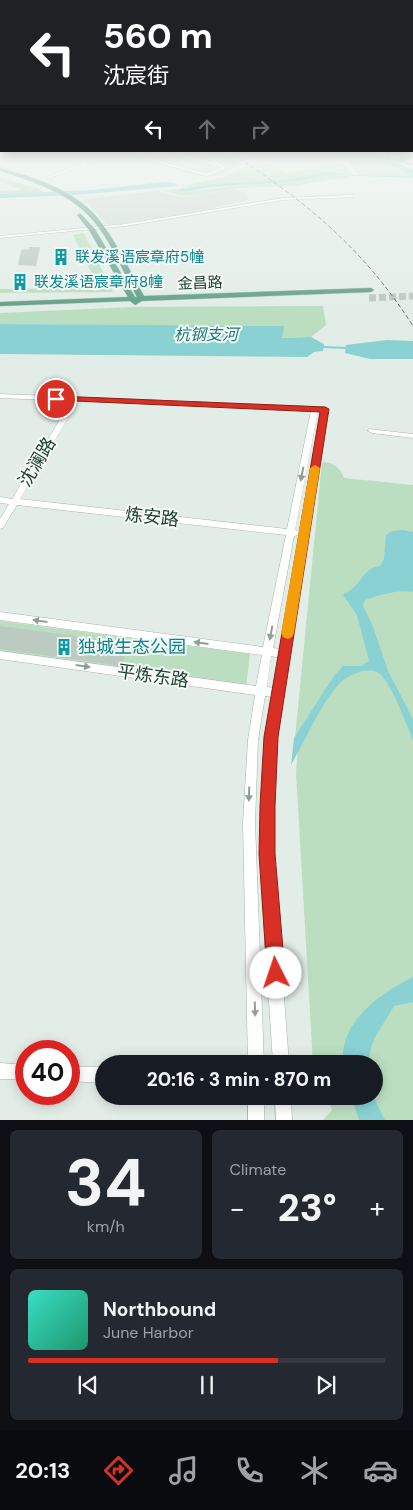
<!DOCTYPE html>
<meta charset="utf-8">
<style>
body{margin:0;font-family:"DM Sans","Noto Sans SC",sans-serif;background:#242831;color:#f1f3f6;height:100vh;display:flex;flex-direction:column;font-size:19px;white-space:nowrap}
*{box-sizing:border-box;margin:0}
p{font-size:16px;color:#9ea1a6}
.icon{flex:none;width:28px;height:28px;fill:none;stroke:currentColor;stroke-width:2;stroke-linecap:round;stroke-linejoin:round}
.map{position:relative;height:1120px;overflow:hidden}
.drawer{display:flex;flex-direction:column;gap:10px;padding:10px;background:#0d0f14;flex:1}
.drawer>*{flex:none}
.banner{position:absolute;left:0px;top:0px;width:414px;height:152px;box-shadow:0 2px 12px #0003;background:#202124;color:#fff;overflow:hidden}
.speed{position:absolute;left:15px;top:1040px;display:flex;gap:10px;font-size:25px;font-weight:700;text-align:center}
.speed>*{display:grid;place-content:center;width:65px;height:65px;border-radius:50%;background:#171b24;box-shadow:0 2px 12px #0003;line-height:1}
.speed .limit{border:8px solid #d22;background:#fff;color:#111}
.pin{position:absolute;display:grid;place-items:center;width:42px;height:42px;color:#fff;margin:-21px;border:2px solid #fff;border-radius:50%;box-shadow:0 1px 5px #0007}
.me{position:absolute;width:55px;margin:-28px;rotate:356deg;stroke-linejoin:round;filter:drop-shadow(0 0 4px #0008)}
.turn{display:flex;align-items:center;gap:18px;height:105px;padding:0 20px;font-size:22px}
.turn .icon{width:65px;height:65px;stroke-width:2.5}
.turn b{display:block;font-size:35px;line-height:42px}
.lanes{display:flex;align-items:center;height:48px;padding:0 20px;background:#0003;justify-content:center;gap:25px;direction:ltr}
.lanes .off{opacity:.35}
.big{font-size:38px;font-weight:800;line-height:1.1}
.drawer .card{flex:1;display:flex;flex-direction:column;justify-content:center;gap:8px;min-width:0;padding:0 18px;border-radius:8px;background:#242831}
.drawer .dial{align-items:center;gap:0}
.dial b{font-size:65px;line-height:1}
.song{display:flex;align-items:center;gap:15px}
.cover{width:60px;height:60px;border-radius:8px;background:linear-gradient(135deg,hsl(170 70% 55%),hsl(160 70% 35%))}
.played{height:5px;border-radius:2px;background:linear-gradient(90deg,#d93025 70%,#363941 70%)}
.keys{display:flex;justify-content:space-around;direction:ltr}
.heat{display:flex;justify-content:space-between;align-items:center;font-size:28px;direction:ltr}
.drawer .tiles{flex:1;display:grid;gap:10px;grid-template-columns:1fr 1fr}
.card:last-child{grid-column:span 2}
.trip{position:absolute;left:95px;top:1055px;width:288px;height:50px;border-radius:25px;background:#171b24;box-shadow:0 2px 12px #0003;font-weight:800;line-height:50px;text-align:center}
.tab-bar{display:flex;height:80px;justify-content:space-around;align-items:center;background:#090b0e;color:#9ea1a6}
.tab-bar .icon{width:35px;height:35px}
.tab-bar .selected{color:#d93025}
.tab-bar b{font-size:22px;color:#f1f3f6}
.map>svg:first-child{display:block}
</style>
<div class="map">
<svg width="413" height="1120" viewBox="0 0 413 1120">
<rect width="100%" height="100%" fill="#e3ede7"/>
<path fill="#d1ddd6" d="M109 151H208L233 168 209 178Z
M237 189 246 194 248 200 181 215 110 225 106 224 84 199 157 191 183 197Z"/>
<path fill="#bbdec0" d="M208 151H223L242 164 233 168Z
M332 151H359L395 160 393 161V166L413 176 359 175 348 162Z
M343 163 351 175 326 172 286 180 180 187 224 177 243 167 268 164 287 173Z
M331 175 348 176 343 179H332L295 186 241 188 184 196 165 191 177 189 185 192Z
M0 177 39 189 44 192 0 194V191L22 190 0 182Z
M84 233 113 292 0 293V289L99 288 73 235Z
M323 306 326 325 311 337 282 338 283 326 0 324V313L133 307Z
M322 462C333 462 340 467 344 478L413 485V1120H323L332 1110 326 1096H374V1064H313L296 773 299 732 295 738Z
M0 621 250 654 246 687 0 653Z"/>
<path fill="#89d1d3" d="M405 151H412V159L398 163 413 170V178L331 175 296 181 211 187 185 192 177 189 213 184 286 180 326 172 352 175 411 176 412 175 389 165 393 161 407 157Z
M164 182 175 183 178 186 74 195 0 198V194L92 190Z
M0 324 284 326 282 338 311 337 324 344 323 351 314 352 307 357 0 354Z
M387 340 413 341V359H370L345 353 346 345Z
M403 530 413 532V592C399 589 379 595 365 600L363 606 372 624 388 671 413 719V740C406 725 391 679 377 672 367 667 348 675 341 682 323 699 304 743 291 765L294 738 334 676 343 666H361L369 661 357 615 343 595C347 592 353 589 356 585 364 576 367 568 380 566L384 559 386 535 392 531Z
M413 977V1002L394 1006C383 1027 369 1038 369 1064H343C339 1021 380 994 413 977Z
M351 1096H373L385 1120H359Z"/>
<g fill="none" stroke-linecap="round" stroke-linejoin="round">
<path stroke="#89d1d3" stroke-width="2" d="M322 347 347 348"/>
</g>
<path fill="#bbcbc2" d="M29 247H40L36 266 18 265 21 250 29 249Z
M0 626 128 643 122 666 0 649Z"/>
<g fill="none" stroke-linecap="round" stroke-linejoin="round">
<path stroke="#bccac3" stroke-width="7" stroke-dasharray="7 3" stroke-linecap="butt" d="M369 298 413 296"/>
<g stroke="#a5b5ad" stroke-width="1">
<path id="minor" d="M52 151H59L85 159 88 164 37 183V181L84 163 82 161Z
M114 151H121L207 174 221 168 220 167 162 151H169L216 163 199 151H204L219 162V164L223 165 225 169 207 176Z
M353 195 354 197 283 200 125 226 0 238V236L125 224 283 198Z
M0 394 325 407 328 409 276 737 273 806V853L289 1064H273C267 956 254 846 265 738 267 724 270 711 272 697L265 696 258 740 255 823 264 1064H248L243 823 248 740 255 695 0 659V651L256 686 262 655 0 620V612L263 647 286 535 17 505 3 528 0 529V519L9 504 0 503V497L12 499 71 401 0 398ZM78 401 311 411 287 529 20 499ZM318 411H321L280 649 273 648 294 536 299 535 300 533 299 531 295 530ZM271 656 279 658 274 688 267 687Z
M369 429 413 434V438L372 433 368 431Z
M0 1063 26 1065V1079H0Z
M69 1067H104V1083L69 1081Z
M248 1096H264V1120H248Z
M275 1096H291L292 1120H276Z"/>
</g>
<g stroke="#c1c9c6" stroke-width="1">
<path id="major" d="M0 168C33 177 72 189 96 216 116 240 129 270 144 296L371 288 374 290 371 292 142 301 135 305 130 301 0 306V302L128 297 89 230 77 215 80 213 95 229 135 297H137C122 271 111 240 91 218 67 192 32 181 0 171Z"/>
</g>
<use href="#minor" fill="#fff" fill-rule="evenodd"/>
<use href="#major" fill="#66a38c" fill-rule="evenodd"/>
<path stroke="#5c7a6e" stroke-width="1" stroke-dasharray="4.5 2.5" stroke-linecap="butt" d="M227 151C305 200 363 248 413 326
M366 151 413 165"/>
</g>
<defs><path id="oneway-solid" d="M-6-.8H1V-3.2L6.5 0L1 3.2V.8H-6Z" transform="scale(1.25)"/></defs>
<g fill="#909f99">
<use href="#oneway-solid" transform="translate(302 474) rotate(101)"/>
<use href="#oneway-solid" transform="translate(40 621) rotate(-172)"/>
<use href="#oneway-solid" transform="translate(271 633) rotate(101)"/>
<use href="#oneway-solid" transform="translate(201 643) rotate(-172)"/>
<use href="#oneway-solid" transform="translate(83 666) rotate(8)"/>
<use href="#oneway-solid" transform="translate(249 794) rotate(92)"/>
<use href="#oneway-solid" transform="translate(255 1009) rotate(88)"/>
</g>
<linearGradient id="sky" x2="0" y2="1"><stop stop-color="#82c0e0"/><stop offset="0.49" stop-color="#f2f7f4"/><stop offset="1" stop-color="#f2f7f4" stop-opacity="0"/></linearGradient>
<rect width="413" height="306" fill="url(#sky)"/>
<path fill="#d93025" stroke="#8d1f18" d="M56 396 325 407 329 409 278 737 275 806V854L285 973 282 979 276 982 269 979 267 973 259 854 260 806 264 737 320 412 53 400V397Z"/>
<path fill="#f59e0b" d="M315 465 320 468 294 633 292 637 288 639 283 637 281 633 310 468Z"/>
<defs>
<g id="building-bare" transform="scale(1.35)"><path d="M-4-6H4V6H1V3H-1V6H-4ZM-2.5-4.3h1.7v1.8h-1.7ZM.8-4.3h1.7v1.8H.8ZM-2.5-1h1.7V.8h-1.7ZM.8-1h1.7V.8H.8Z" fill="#0f9aa8" stroke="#f3f9f5" stroke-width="2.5" paint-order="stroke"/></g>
</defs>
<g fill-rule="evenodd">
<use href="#building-bare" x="61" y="257"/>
<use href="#building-bare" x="20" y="282"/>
<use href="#building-bare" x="64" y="647"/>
</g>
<g text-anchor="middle" stroke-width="4" stroke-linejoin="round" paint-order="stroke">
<g font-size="15" fill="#0d838f" stroke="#f3f9f5" text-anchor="start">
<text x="75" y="262">联发溪语宸章府5幢</text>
<text x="34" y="287">联发溪语宸章府8幢</text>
</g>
<g font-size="15" fill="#223f33" stroke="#f3f9f5">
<text transform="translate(200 283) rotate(-2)" y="5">金昌路</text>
</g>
<g font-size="16" font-style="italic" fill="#1a787c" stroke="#f3f9f5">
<text x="206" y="340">杭钢支河</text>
</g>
<g font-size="18" fill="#223f33" stroke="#f3f9f5">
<text transform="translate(37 462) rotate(-59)" y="6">沈澜路</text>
<text transform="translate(152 517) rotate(6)" y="6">炼安路</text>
<text transform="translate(153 676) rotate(8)" y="6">平炼东路</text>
</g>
<g font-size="18" fill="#0d838f" stroke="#f3f9f5" text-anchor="start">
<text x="78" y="653">独城生态公园</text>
</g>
</g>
</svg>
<div class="speed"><div class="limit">40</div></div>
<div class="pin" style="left:56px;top:399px;background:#d93025"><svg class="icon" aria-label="arrive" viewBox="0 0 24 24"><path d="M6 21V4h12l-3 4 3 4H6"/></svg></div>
<svg class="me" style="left:276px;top:973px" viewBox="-20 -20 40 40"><circle r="19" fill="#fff"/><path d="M0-13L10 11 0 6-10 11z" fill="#d93025"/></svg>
<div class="trip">20:16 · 3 min · 870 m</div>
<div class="banner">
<div class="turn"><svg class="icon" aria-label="left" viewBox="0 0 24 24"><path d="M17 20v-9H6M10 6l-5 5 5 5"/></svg><div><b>560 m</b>沈宸街</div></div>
<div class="lanes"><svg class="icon" aria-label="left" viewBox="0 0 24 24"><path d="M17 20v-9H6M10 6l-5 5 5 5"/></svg><svg class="icon off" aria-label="ahead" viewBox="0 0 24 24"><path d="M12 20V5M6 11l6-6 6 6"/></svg><svg class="icon off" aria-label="right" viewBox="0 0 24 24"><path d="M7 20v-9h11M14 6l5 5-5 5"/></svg></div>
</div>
</div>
<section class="drawer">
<div class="tiles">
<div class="card dial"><b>34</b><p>km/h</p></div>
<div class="card"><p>Climate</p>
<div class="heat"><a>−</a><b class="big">23°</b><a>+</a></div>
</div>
<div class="card">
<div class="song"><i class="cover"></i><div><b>Northbound</b><p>June Harbor</p></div></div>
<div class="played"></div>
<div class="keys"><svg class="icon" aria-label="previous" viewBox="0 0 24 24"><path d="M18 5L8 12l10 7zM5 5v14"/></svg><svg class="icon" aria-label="pause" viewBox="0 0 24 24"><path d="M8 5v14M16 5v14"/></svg><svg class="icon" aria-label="next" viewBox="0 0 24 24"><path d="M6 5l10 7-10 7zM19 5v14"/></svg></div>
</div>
</div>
</section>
<nav class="tab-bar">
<b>20:13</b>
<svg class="icon selected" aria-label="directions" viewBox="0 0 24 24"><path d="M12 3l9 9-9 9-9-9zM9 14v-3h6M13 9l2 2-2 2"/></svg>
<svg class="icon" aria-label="music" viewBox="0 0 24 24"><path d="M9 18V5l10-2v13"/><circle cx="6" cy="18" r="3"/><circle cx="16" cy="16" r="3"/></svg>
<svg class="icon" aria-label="phone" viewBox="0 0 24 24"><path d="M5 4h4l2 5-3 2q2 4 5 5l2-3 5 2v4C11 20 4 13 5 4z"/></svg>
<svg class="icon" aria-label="climate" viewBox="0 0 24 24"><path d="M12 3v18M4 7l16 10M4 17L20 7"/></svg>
<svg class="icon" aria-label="car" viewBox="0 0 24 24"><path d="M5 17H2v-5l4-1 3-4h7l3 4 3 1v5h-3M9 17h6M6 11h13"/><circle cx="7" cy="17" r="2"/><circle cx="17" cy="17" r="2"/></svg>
</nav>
